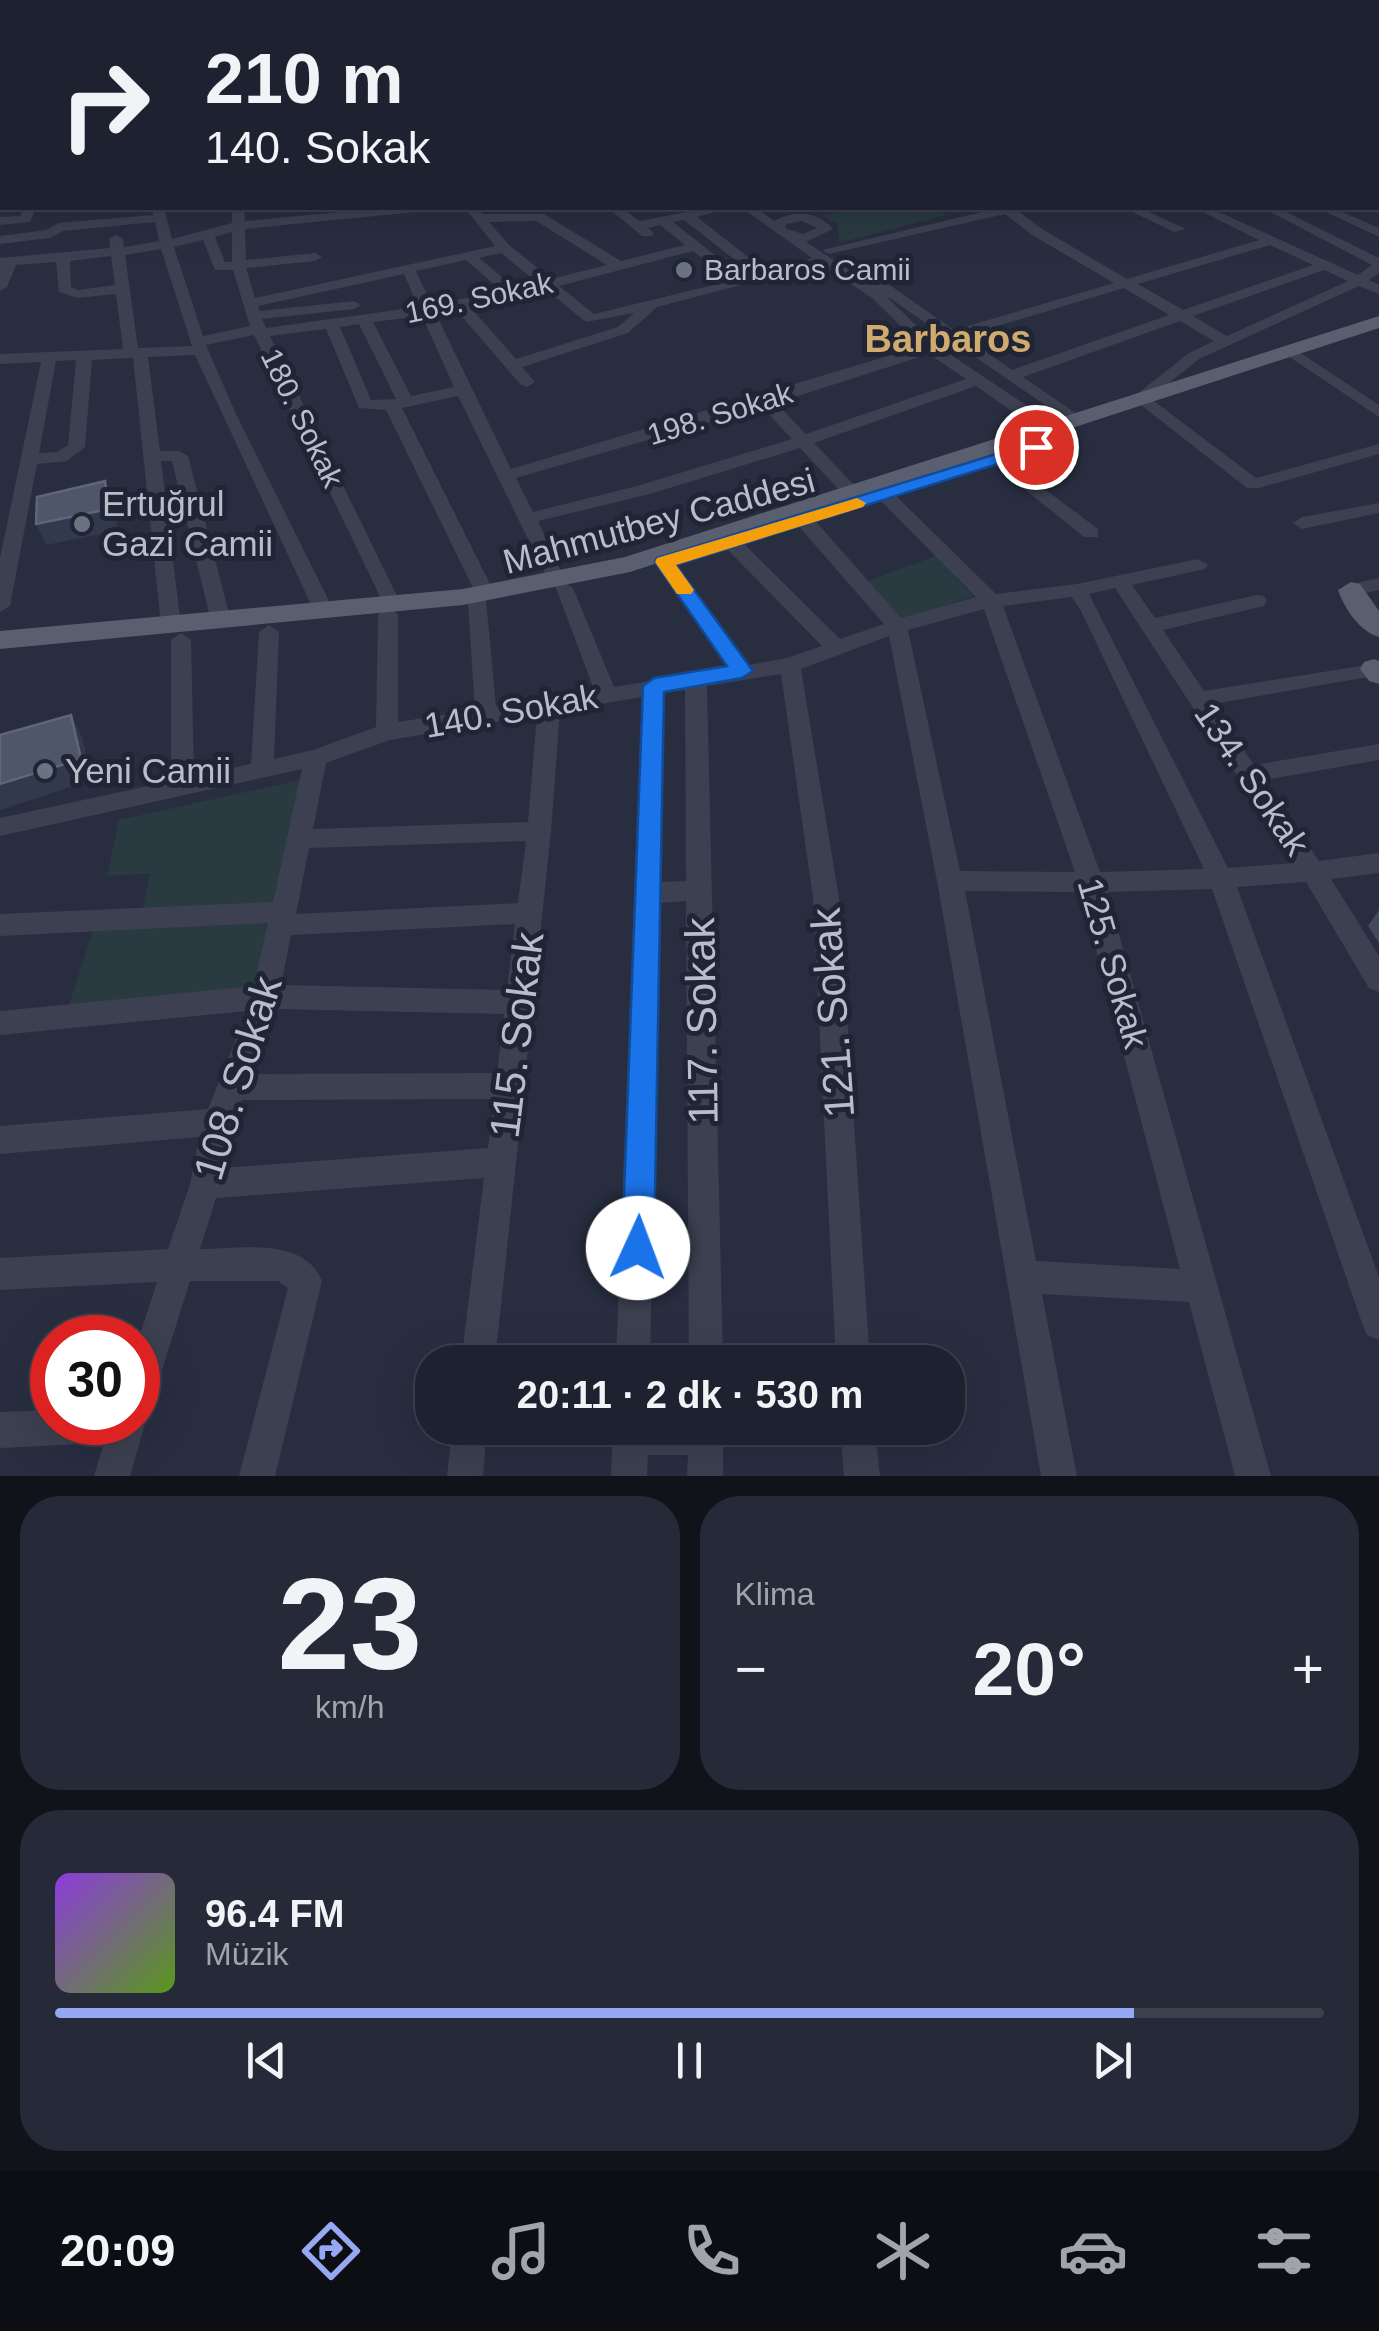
<!DOCTYPE html>
<html lang="tr">
<meta charset="utf-8">
<style>
body{margin:0;font-family:Helvetica,sans-serif;background:#262a38;color:#f1f3f6;height:100vh;display:flex;flex-direction:column;font-size:38px;white-space:nowrap}
*{box-sizing:border-box;margin:0}
p{font-size:32px;color:#a1a4ab}
.icon{flex:none;width:55px;height:55px;fill:none;stroke:currentColor;stroke-width:2;stroke-linecap:round;stroke-linejoin:round}
.map{position:relative;height:1476px;overflow:hidden}
.panel{display:flex;flex-direction:column;gap:20px;padding:20px;background:#10131a;flex:1}
.panel>*{flex:none}
.banner{position:absolute;left:0px;top:0px;width:1380px;height:210px;box-shadow:0 10px 40px #0002,0 0 0 2px #3c3f4c;background:#1e2230;color:#f1f3f6;overflow:hidden}
.speed{position:absolute;left:30px;top:1315px;display:flex;gap:20px;font-size:50px;font-weight:700;text-align:center}
.speed>*{display:grid;place-content:center;width:130px;height:130px;border-radius:50%;background:#1e2230;box-shadow:0 10px 40px #0002,0 0 0 2px #3c3f4c;line-height:1}
.speed .limit{border:15px solid #d22;background:#fff;color:#111}
.pin{position:absolute;display:grid;place-items:center;width:85px;height:85px;color:#fff;margin:-42px;border:5px solid #fff;border-radius:50%;box-shadow:0 2px 10px #0007}
.me{position:absolute;width:110px;margin:-55px;rotate:2deg;stroke-linejoin:round;filter:drop-shadow(0 0 8px #0008)}
.turn{display:flex;align-items:center;gap:35px;height:210px;padding:0 40px;font-size:45px}
.turn .icon{width:130px;height:130px;stroke-width:2.5}
.turn b{display:block;font-size:70px;line-height:85px}
.big{font-size:75px;font-weight:800;line-height:1.1}
.panel .card{flex:1;display:flex;flex-direction:column;justify-content:center;gap:15px;min-width:0;padding:0 35px;border-radius:40px;background:#262a38}
.panel .dial{align-items:center;gap:0}
.dial b{font-size:130px;line-height:1}
.song{display:flex;align-items:center;gap:30px}
.cover{width:120px;height:120px;border-radius:15px;background:linear-gradient(135deg,hsl(270 70% 55%),hsl(90 70% 35%))}
.played{height:10px;border-radius:5px;background:linear-gradient(90deg,#95a8f3 85%,#3c3f4c 85%)}
.keys{display:flex;justify-content:space-around;direction:ltr}
.heat{display:flex;justify-content:space-between;align-items:center;font-size:55px;direction:ltr}
.panel .tiles{flex:1;display:grid;gap:20px;grid-template-columns:1fr 1fr}
.card:last-child{grid-column:span 2}
.trip{position:absolute;left:415px;top:1345px;width:550px;height:100px;border-radius:40px;background:#1e2230;box-shadow:0 10px 40px #0002,0 0 0 2px #3c3f4c;font-weight:800;line-height:100px;text-align:center}
.tabs{display:flex;height:160px;justify-content:space-around;align-items:center;background:#0c0e13;color:#a1a4ab}
.tabs .icon{width:70px;height:70px}
.tabs .selected{color:#95a8f3}
.tabs b{font-size:45px;color:#f1f3f6}
.map>svg:first-child{display:block}
</style>
<div class="map">
<svg width="1379" height="1476" viewBox="0 0 1379 1476">
<rect width="100%" height="100%" fill="#282e40"/>
<path fill="#2a3a41" d="M855 208H936L946 215 839 243 838 225 822 215Z
M936 556 974 596 901 620 868 581Z
M305 779 278 904 142 911 150 873 107 876 119 820Z
M272 917 260 991 68 1008 94 928Z"/>
<g fill="none" stroke-linecap="round" stroke-linejoin="round">
<path fill="#3c4050" fill-rule="evenodd" d="M0 0H70L67 2Z
M242 0H414L411 2Z
M546 0H554L555 2H547Z
M588 0H596L597 2H589Z
M607 0H615L616 2H608Z
M644 0H652L653 2H645Z
M681 0H689L690 2H682Z
M717 0H726L727 2H718Z
M740 0H749L750 2H741Z
M781 0H790L791 2H782Z
M819 0H828L829 2H820Z
M863 0H872L873 2H864Z
M919 0H929L930 2H921Z
M956 0H968L969 2H958Z
M1082 0H1094L1095 2H1084Z
M1123 0H1134L1135 2H1125Z
M1173 0H1184L1185 2H1175Z
M1239 0H1250L1251 2H1241Z
M1285 0H1296L1297 2H1287Z
M1329 0H1339L1340 2H1331Z
M1378 27H1379V33H1378Z
M0 34H2V40H0Z
M0 52H2V58H0Z
M1378 53H1379V59H1378Z
M1378 81H1379V87H1378Z
M0 84H2V90H0Z
M0 114H2V120H0Z
M1378 122H1379V130H1378Z
M0 135H2V141H0Z
M1378 145H1379V151H1378Z
M0 166 2 167V173L0 174Z
M1378 173 1379 174V182L1378 181Z
M0 190H2V198H0Z
M1378 200H1379V208H1377Z
M24 208H36L30 222 0 225V217L20 216Z
M152 208H164L172 239 232 223V208H244L245 221 382 208H421L415 212 245 229 246 260 315 253 322 257 315 261 246 268 255 298 495 246 465 208H477L483 214H544L621 261 685 245 660 225 648 228 654 233 652 236H642L608 208H621L640 221 708 208H730L697 217 766 271 812 258 742 208H756L774 221C795 210 817 211 833 229L806 242 871 284V279H881L954 330 1114 283 1032 235 1005 214 829 254 822 250 999 208H1020L1018 211 1042 229 1127 279 1259 240 1195 208H1210L1358 275 1372 265 1263 208H1278L1379 258V273L1369 280 1379 285V294L1359 286 1199 359 1150 398 1256 478 1379 444V454L1259 488H1247L1132 398 1189 353 1214 341 1180 321 1023 377 1080 416 1082 420 1074 425 885 295 936 345 1032 409 1049 426V434H1037L1020 417 976 386 814 443 858 489V497H846L800 448 650 494 538 521 566 583 573 588 614 687 729 668 654 562 664 556 671 558 749 665 787 658 822 646 725 547V539H739L840 639 884 624 796 523V515H810L901 618 976 597 879 499V491H891L996 594 1077 584 1198 559 1208 565 1205 569 1132 585 1155 618 1257 595 1264 596 1267 601 1264 606 1163 630 1204 691 1379 663V675L1374 676 1213 704 1254 765 1379 744V760L1265 780 1319 861 1379 853V873L1331 879 1379 956V992L1369 988 1306 882 1237 887 1379 1277V1340L1367 1335 1362 1323 1212 889 1107 892 1271 1476H1235L1189 1302 1042 1294 1077 1476H1041L937 881 889 636 801 669 839 898 870 1362H836L813 898 781 674 707 686 723 1362H689L686 901 659 903 650 1362H616L642 697 560 711 551 831 495 1362H461L484 1178 216 1198 200 1249C239 1249 304 1236 322 1281L275 1476H239L288 1288 278 1281H190L155 1392 150 1404 138 1409 145 1424 130 1476H94L104 1443 0 1448V1412L52 1410V1422H138V1341L157 1282 0 1290V1258L168 1249 190 1184 199 1137 0 1154V1126L208 1109 247 1011 0 1035V1011L254 986 268 923 0 936V914L273 902 302 769 0 836V818L171 781V640L181 633 191 640 194 776 251 764 259 632 269 625 279 632 274 759 313 750 376 727 378 615 386 609 254 335 206 345 236 414 334 611 331 616H317L314 611 195 355 148 357 160 451H179L188 456 231 621 228 626 221 628 211 621 172 461H161L181 625 171 632 161 625 133 358H128L92 360 85 447 67 461 37 464 10 606 0 612V558L41 362 0 364V354L123 349 116 294 77 298 59 292 56 262 16 265 7 287 0 291V258L110 248 109 239 116 235 123 239 124 247 159 241 155 222 63 231 50 238 0 244V236L46 230 59 223 153 215ZM684 220 754 275H740L673 222ZM536 221 607 265 551 279 509 245 489 222ZM802 221 817 228 803 234 785 228 787 224ZM232 232V262H225L215 237ZM203 240 215 270H233L250 326 203 336 174 247ZM1270 245 1313 265 1183 310 1138 284ZM161 249 192 346 138 348 125 255ZM693 251 730 281 594 314 559 286ZM501 253 537 282 515 288 479 258ZM111 256 115 285 78 290 71 287 70 261ZM466 260 502 291 432 305 416 271ZM821 264 872 298 921 346 511 469 436 314 457 311 521 385 527 387 535 382 522 367 628 333 657 307ZM1324 270 1348 281 1227 336 1193 316ZM404 274 418 307 266 328 262 319 354 309 361 305 354 301 259 311 258 306ZM1124 288 1169 315 1012 370 964 336ZM545 289 586 322 634 313 618 327 516 359 471 308ZM422 316 454 387 411 396 373 322ZM359 324 396 399 371 400 340 327ZM326 329 359 408 386 410 478 598 468 604 475 710 398 722V615L393 610 401 604 270 336ZM929 354 966 379 806 434 776 403ZM76 360 68 445 57 452 39 453 56 361ZM458 396 548 580 555 585 594 690 496 706 486 600 495 594 402 408ZM762 407 792 439 637 486 533 512 516 478ZM1115 588 1294 863 1228 868 1089 594ZM1072 597 1081 611 1204 869 1100 872 1003 606ZM984 609 1075 872 960 871 908 630ZM685 690 686 881 660 882 664 693ZM537 715 528 822 313 829 326 763 390 740ZM526 841 518 903 296 914 309 848ZM965 891 1081 892 1180 1269 1036 1261ZM515 924 507 990 281 985 291 935ZM275 1009 504 1014 497 1073 253 1074ZM494 1099 488 1148 223 1168 232 1123 242 1100Z
M1124 208H1140L1186 229 1174 232Z
M1318 208H1333L1379 228V237Z
M1293 348 1379 405V417L1288 356 1285 353Z
M998 454 1098 529V537H1084L992 463 989 459Z
M1379 503V513L1302 529 1293 523 1302 517Z
M1379 578V590L1351 596 1341 590 1344 586Z
M452 1428H487L483 1476H447Z
M613 1428H723V1476H687L688 1455H648L647 1476H611Z
M840 1428H875L880 1476H844Z"/>
<path fill="#5a5f70" fill-rule="evenodd" d="M457 0H475L476 2H459Z
M1379 316V328L630 572 463 605 0 649V631L463 589 625 557Z
M1351 582 1360 584 1379 611V637C1360 632 1344 608 1338 590Z
M1374 659 1379 661V684L1369 681 1360 669 1364 662Z"/>
</g>
<path fill="#434a5e" d="M1379 910V943L1368 926Z"/>
<path fill="#33394d" d="M105 481 114 502 118 531 46 545 36 524Z
M71 715 82 737 92 780 0 810V784Z"/>
<path fill="#4f566a" stroke="#606679" stroke-width="2.5" d="M105 481 109 509 36 524 37 497Z
M71 715 81 759 0 784V735Z"/>
<path fill="#1a73e8" stroke="#114b97" stroke-width="2.5" d="M1036 442 1042 443V450L676 565 753 671 742 678 664 692 654 1248 649 1260 638 1264 626 1260 622 1248 643 686 654 678 727 666 655 562 657 558Z"/>
<path fill="#f59e0b" d="M857 498 866 503 863 507 676 565 694 590 691 594H677L655 562 657 558Z"/>
<g fill="#6b7280" stroke="#202536" stroke-width="4">
<circle cx="684" cy="270" r="10"/>
<circle cx="82" cy="524" r="10"/>
<circle cx="45" cy="771" r="10"/>
</g>
<g text-anchor="middle" stroke-width="10" stroke-linejoin="round" paint-order="stroke">
<g font-size="30" fill="#b8bccb" stroke="#202536" text-anchor="start">
<text x="704" y="280">Barbaros Camii</text>
</g>
<g font-size="30" fill="#b8bccb" stroke="#202536">
<text transform="translate(479 298) rotate(-12)" y="10">169. Sokak</text>
<text transform="translate(720 414) rotate(-17)" y="10">198. Sokak</text>
<text transform="translate(302 418) rotate(64)" y="10">180. Sokak</text>
</g>
<g font-size="35" fill="#b8bccb" stroke="#202536" text-anchor="start">
<text x="102" y="516">Ertuğrul<tspan x="102" dy="40">Gazi Camii</tspan></text>
<text x="65" y="783">Yeni Camii</text>
</g>
<g font-size="35" fill="#b8bccb" stroke="#202536">
<text transform="translate(659 521) rotate(-15)" y="12">Mahmutbey Caddesi</text>
<text transform="translate(511 711) rotate(-10)" y="12">140. Sokak</text>
<text transform="translate(1252 779) rotate(56)" y="12">134. Sokak</text>
<text transform="translate(1113 963) rotate(74)" y="12">125. Sokak</text>
</g>
<g font-size="38" font-weight="bold" fill="#d1ab6d" stroke="#202536">
<text x="948" y="352">Barbaros</text>
</g>
<g font-size="42" fill="#b8bccb" stroke="#202536">
<text transform="translate(832 1013) rotate(-94)" y="15">121. Sokak</text>
<text transform="translate(701 1021) rotate(-91)" y="15">117. Sokak</text>
<text transform="translate(516 1035) rotate(-83)" y="15">115. Sokak</text>
<text transform="translate(237 1078) rotate(-73)" y="15">108. Sokak</text>
</g>
</g>
</svg>
<div class="speed"><div class="limit">30</div></div>
<div class="pin" style="left:1036px;top:447px;background:#d93025"><svg class="icon" aria-label="arrive" viewBox="0 0 24 24"><path d="M6 21V4h12l-3 4 3 4H6"/></svg></div>
<svg class="me" style="left:638px;top:1248px" viewBox="-20 -20 40 40"><circle r="19" fill="#fff"/><path d="M0-13L10 11 0 6-10 11z" fill="#1a73e8"/></svg>
<div class="trip">20:11 · 2 dk · 530 m</div>
<div class="banner">
<div class="turn"><svg class="icon" aria-label="right" viewBox="0 0 24 24"><path d="M7 20v-9h11M14 6l5 5-5 5"/></svg><div><b>210 m</b>140. Sokak</div></div>
</div>
</div>
<section class="panel">
<div class="tiles">
<div class="card dial"><b>23</b><p>km/h</p></div>
<div class="card"><p>Klima</p>
<div class="heat"><a>−</a><b class="big">20°</b><a>+</a></div>
</div>
<div class="card">
<div class="song"><i class="cover"></i><div><b>96.4 FM</b><p>Müzik</p></div></div>
<div class="played"></div>
<div class="keys"><svg class="icon" aria-label="previous" viewBox="0 0 24 24"><path d="M18 5L8 12l10 7zM5 5v14"/></svg><svg class="icon" aria-label="pause" viewBox="0 0 24 24"><path d="M8 5v14M16 5v14"/></svg><svg class="icon" aria-label="next" viewBox="0 0 24 24"><path d="M6 5l10 7-10 7zM19 5v14"/></svg></div>
</div>
</div>
</section>
<nav class="tabs">
<b>20:09</b>
<svg class="icon selected" aria-label="directions" viewBox="0 0 24 24"><path d="M12 3l9 9-9 9-9-9zM9 14v-3h6M13 9l2 2-2 2"/></svg>
<svg class="icon" aria-label="music" viewBox="0 0 24 24"><path d="M9 18V5l10-2v13"/><circle cx="6" cy="18" r="3"/><circle cx="16" cy="16" r="3"/></svg>
<svg class="icon" aria-label="phone" viewBox="0 0 24 24"><path d="M5 4h4l2 5-3 2q2 4 5 5l2-3 5 2v4C11 20 4 13 5 4z"/></svg>
<svg class="icon" aria-label="climate" viewBox="0 0 24 24"><path d="M12 3v18M4 7l16 10M4 17L20 7"/></svg>
<svg class="icon" aria-label="car" viewBox="0 0 24 24"><path d="M5 17H2v-5l4-1 3-4h7l3 4 3 1v5h-3M9 17h6M6 11h13"/><circle cx="7" cy="17" r="2"/><circle cx="17" cy="17" r="2"/></svg>
<svg class="icon" aria-label="filters" viewBox="0 0 24 24"><path d="M4 7h16M4 17h16"/><circle cx="9" cy="7" r="2"/><circle cx="15" cy="17" r="2"/></svg>
</nav>
